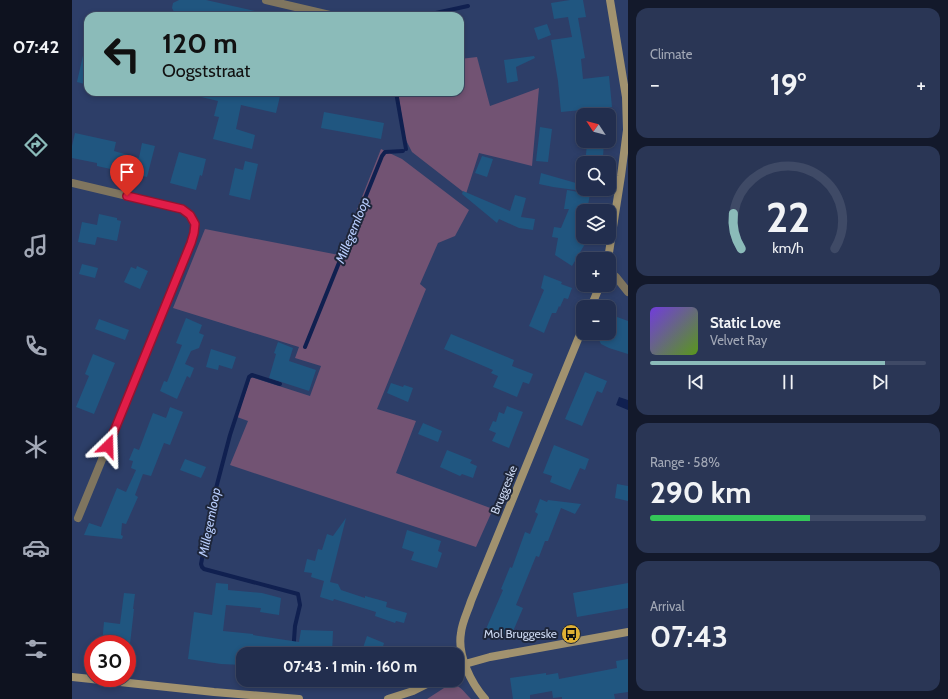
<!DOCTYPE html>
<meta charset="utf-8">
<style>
body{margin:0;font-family:Cabin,sans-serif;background:#2a3655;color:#f1f3f6;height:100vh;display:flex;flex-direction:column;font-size:15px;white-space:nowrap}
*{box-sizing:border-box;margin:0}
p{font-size:13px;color:#a2a8b6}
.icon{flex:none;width:22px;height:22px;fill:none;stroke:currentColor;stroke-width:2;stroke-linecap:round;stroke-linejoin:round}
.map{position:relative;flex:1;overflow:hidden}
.side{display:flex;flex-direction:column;gap:8px;padding:8px;background:#13192b;width:320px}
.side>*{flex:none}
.guide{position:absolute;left:12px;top:12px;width:380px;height:84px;border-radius:12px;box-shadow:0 2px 6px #0003,0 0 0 1px #3f4a66;background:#8bbbb9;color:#111;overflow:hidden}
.needle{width:26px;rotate:306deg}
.tools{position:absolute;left:504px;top:108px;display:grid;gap:8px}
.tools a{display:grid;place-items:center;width:40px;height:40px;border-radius:8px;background:#222e4e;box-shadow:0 2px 6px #0003,0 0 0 1px #3f4a66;font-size:20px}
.speed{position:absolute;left:12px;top:635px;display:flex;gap:8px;font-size:20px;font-weight:700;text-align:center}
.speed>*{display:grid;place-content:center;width:52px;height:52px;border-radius:50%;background:#222e4e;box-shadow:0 2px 6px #0003,0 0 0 1px #3f4a66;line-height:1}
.speed .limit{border:6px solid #d22;background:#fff;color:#111}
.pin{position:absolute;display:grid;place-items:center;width:34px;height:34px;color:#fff;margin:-41px -17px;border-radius:50% 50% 50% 0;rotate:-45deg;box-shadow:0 0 4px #0007}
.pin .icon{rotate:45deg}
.me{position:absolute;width:44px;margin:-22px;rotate:22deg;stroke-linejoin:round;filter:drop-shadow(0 0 3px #0008)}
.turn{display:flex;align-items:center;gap:14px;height:84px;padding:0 12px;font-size:18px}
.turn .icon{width:52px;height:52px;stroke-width:2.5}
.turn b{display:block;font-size:28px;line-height:34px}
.big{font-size:30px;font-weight:700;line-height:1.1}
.side .tile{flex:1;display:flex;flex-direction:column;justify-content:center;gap:6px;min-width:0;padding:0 14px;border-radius:12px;background:#2a3655}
.side .dial{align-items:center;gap:0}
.dial svg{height:104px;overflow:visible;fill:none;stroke:#3f4a66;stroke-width:7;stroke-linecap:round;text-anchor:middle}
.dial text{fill:#f1f3f6;stroke:none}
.song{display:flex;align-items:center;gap:12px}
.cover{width:48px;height:48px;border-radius:6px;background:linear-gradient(135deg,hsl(260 70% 55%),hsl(90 70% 35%))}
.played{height:4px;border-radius:2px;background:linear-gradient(90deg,#8bbbb9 85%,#3f4a66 85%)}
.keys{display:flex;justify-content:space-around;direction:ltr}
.heat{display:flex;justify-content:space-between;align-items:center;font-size:22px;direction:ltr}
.charge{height:6px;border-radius:3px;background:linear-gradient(90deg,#34c759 58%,#3f4a66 0)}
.trip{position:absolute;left:164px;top:647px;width:228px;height:40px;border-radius:12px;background:#222e4e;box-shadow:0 2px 6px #0003,0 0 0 1px #3f4a66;font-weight:700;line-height:40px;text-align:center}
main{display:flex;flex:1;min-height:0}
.menu{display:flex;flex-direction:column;width:72px;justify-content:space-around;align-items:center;background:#0e121f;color:#a2a8b6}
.menu .icon{width:28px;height:28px}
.menu .active{color:#8bbbb9}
.menu b{font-size:18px;color:#f1f3f6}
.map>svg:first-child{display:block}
</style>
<main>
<nav class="menu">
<b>07:42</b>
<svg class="icon active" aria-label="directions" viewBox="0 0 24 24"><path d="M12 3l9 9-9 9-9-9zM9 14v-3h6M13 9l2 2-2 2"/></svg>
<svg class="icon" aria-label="music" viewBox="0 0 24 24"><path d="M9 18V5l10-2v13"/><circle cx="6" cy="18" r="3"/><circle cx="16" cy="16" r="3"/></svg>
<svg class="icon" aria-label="phone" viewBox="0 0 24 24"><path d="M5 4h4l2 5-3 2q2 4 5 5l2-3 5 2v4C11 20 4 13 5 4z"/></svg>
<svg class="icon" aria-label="climate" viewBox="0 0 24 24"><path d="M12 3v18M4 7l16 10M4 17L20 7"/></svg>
<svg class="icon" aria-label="car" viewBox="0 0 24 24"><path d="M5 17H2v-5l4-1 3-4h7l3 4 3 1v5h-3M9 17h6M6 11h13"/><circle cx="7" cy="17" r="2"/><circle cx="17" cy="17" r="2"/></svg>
<svg class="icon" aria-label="filters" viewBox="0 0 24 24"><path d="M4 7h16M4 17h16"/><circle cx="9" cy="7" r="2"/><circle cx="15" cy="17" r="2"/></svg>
</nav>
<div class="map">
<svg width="556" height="699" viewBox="0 0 556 699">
<rect width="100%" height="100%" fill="#2d3e68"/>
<path fill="#725373" d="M405 57 418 106 467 88 460 166 407 153 394 194 340 152 333 138 326 92H388V59Z
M309 149 330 159 397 210 383 236 366 243 348 284 354 289 305 409 344 421 324 473 421 509 404 547 158 465 176 421 165 417 179 377 238 396 249 366 223 358 227 347 101 308 133 229 267 255Z
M380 684C389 686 393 693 399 699H355L372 688Z"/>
<path fill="#102050" d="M547 397 556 400V410L544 405Z"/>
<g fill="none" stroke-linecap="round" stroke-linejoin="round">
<path stroke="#102050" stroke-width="4" d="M350 16 396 6
M324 92 334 149
M233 347 310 156 313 152 331 151
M208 384 180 375 177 377 158 435 143 492 129 564 130 567 132 569 226 594 228 605 223 626 221 654
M219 682 220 680"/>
</g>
<path fill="#205680" d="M107 0H134L187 12 186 16H101L102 12 100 8 101 3Z
M498 0H511L514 17 506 18 513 58 509 59 511 79 537 76 540 107 489 112 486 81 479 40 500 37 496 17 482 19 479 3Z
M475 24 479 35 466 40 462 28Z
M12 51H16V85L5 82Z
M462 56 463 58 444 67 446 81 435 83 432 60Z
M126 92H209L204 113 169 105 164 129 183 135 180 149 141 139 147 117 142 116 146 101 125 96Z
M252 112 312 123 309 139 249 128Z
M468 127 480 129 476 162 464 161Z
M3 133 44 142 42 151 67 158 70 143 83 146 75 177 25 166V163L0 158V146Z
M515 142 532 144 531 156 514 155Z
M107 152 134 159 130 176 128 175 124 190 98 183Z
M410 156 421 159 415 177 403 173Z
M173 161 186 164 178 200 157 195 163 168 171 170Z
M469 173 511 185V191L481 187 467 184Z
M495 190 518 194 515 211H511V237H517L500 266 483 255 486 238 480 237 482 227 489 228 497 209H492Z
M391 191 438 211 443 195 454 198 449 217 463 219 461 230 447 228 427 219 425 223 390 194Z
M27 214 45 218V220L49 221 45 241 25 237 23 245 6 242 10 222 25 225Z
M10 264 26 268 23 278 7 274Z
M65 266 76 271 68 289 52 282 59 267 64 269Z
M472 275 490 282 489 284 500 288 496 299 492 298 488 307 487 306 484 313H480L472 333 457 326 472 290 469 288Z
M537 314 556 321V354L537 348 529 344 527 340 529 333H537Z
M114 318 130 325 127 333 132 335 127 348 119 351 113 364 122 368 118 378 115 376 105 399 88 391 92 381 95 382 110 345 104 343Z
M27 319 57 330 53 340 23 329Z
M379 334 442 360 440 366 461 374 457 384 451 382 445 397 421 387 426 376 419 373 421 370 372 349Z
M206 342 221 348 217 361 244 370 237 391 197 378 204 354 202 353Z
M139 349 164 357 160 369 147 365 146 370 134 367Z
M21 354 43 363 22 414 4 407 17 376 13 374Z
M513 372 535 381 530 393 525 391 510 426 493 419Z
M319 383 331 387 332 385 341 388 336 402 315 393Z
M435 406 451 412 437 448 420 441 424 433 417 430 421 421 424 422 427 412 432 414Z
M98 407 111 412 98 445 92 443 79 476 71 474 63 495 66 497 54 524 50 523 49 535 51 536 50 539 12 535 17 523 29 527 45 488 54 492 64 470 59 468 61 461 57 460 62 448 67 450 81 413 94 418Z
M351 423 370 431 366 442 346 434Z
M482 445 517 459 513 470 508 468 498 490 478 482 480 476 471 473Z
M375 450 400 460 398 463 405 466 401 478 390 474 388 476 368 467Z
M113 459 134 467 129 478 108 470Z
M545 484 556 486V501L543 498Z
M468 499 475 502 476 500 509 504 503 514 489 508 476 541H473L467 557 464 556 444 605 451 608 439 636 433 633 431 636 414 629 431 590 429 589 438 567 440 568 453 532 458 534 466 514 463 512Z
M274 518 258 582 266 584 269 590 293 598V596L315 602 314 607 335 613 332 623 324 621 323 623 303 616 304 612 262 599 261 601 248 597 252 581 239 577 240 573 232 572 235 559 243 561 246 549 250 550 255 534 261 536Z
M335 530 369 541 366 551 370 553 365 568 339 560 342 552 330 548Z
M144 583 156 584V590L190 593 209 598 207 615 188 612 189 608 154 605 151 631 181 634V635L227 642 229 630 261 631 260 654H171V665L149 664 116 659 122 612 140 615Z
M556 583V608L505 617 501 593Z
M52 593 63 594 61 609H62L58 644H30L32 622 48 624Z
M295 636 312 643 309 654H289Z
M556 659V692L542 694 543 699H490V697L481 698 480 691 458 695V699H441L438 678 474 673V675L486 673 487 679 545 668 544 661Z"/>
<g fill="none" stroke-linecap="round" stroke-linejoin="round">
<path stroke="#7f755f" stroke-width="8" d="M194 0 262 16
M0 183 110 209C125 220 124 227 119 243L6 518
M537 271 544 277 556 292"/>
<path stroke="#a1926f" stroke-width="8" d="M536 259 549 176 555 130 554 97 538 0
M519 307 528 285
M385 668 393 664 418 657 556 632
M0 677 142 692 227 699
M316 699 341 691 363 680
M413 699C399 683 385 655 389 633 390 622 396 611 399 601L511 327"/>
</g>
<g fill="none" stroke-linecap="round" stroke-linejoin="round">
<g stroke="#92132f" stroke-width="10">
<path id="route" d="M36 446 119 243 122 233 123 224 118 215 110 209 55 196"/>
</g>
<use href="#route" stroke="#e11d48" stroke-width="7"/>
</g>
<defs>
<g id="bus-disc" transform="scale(1)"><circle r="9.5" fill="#e0b034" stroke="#1e263a"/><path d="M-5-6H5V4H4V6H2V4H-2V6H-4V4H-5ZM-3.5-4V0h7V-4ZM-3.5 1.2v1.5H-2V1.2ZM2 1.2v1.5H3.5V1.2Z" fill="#111"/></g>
</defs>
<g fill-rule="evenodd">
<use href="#bus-disc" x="499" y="634"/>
</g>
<g text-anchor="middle" stroke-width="4" stroke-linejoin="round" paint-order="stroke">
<g font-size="12" fill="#cbd7f0" stroke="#1e263a">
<text transform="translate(432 490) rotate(-68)" y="4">Bruggeske</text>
</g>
<g font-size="12" fill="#cbd7f0" stroke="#1e263a" text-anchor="end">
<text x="485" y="638">Mol Bruggeske</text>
</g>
<g font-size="13" font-style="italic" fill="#b8cdfd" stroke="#1e263a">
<text transform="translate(280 230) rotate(-68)" y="5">Millegemloop</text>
<text transform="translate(137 522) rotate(-79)" y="5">Millegemloop</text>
</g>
</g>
</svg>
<div class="tools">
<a><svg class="needle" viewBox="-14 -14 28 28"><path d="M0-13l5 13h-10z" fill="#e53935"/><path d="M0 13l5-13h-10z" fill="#a2a8b6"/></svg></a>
<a><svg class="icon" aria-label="search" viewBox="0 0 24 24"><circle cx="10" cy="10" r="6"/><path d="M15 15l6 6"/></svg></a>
<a><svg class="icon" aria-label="layers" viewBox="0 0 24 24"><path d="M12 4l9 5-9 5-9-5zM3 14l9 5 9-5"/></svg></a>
<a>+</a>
<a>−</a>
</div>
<div class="speed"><div class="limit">30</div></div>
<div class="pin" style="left:55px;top:196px;background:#d93025"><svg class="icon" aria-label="arrive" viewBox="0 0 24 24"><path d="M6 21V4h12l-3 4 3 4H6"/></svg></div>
<svg class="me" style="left:36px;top:446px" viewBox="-20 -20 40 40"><path d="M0-17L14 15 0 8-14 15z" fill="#e11d48" stroke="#fff" stroke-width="4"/></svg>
<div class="trip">07:43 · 1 min · 160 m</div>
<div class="guide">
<div class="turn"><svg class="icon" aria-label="left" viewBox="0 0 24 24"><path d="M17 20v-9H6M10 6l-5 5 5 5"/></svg><div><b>120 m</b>Oogststraat</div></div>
</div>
</div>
<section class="side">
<div class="tile"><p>Climate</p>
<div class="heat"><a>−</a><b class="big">19°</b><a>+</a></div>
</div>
<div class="tile dial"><svg viewBox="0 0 100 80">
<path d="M14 69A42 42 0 1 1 86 69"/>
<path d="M14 69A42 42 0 0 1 8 42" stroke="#8bbbb9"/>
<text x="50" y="56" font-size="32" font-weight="700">22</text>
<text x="50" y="72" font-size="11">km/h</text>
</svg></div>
<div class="tile">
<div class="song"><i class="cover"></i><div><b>Static Love</b><p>Velvet Ray</p></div></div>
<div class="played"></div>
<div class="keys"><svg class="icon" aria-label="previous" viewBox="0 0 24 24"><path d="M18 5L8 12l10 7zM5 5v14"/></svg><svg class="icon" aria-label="pause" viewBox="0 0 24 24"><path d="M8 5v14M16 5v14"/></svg><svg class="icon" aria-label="next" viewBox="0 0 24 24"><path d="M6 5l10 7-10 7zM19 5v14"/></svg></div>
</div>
<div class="tile"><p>Range · 58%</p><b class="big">290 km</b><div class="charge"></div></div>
<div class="tile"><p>Arrival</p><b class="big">07:43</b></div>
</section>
</main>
